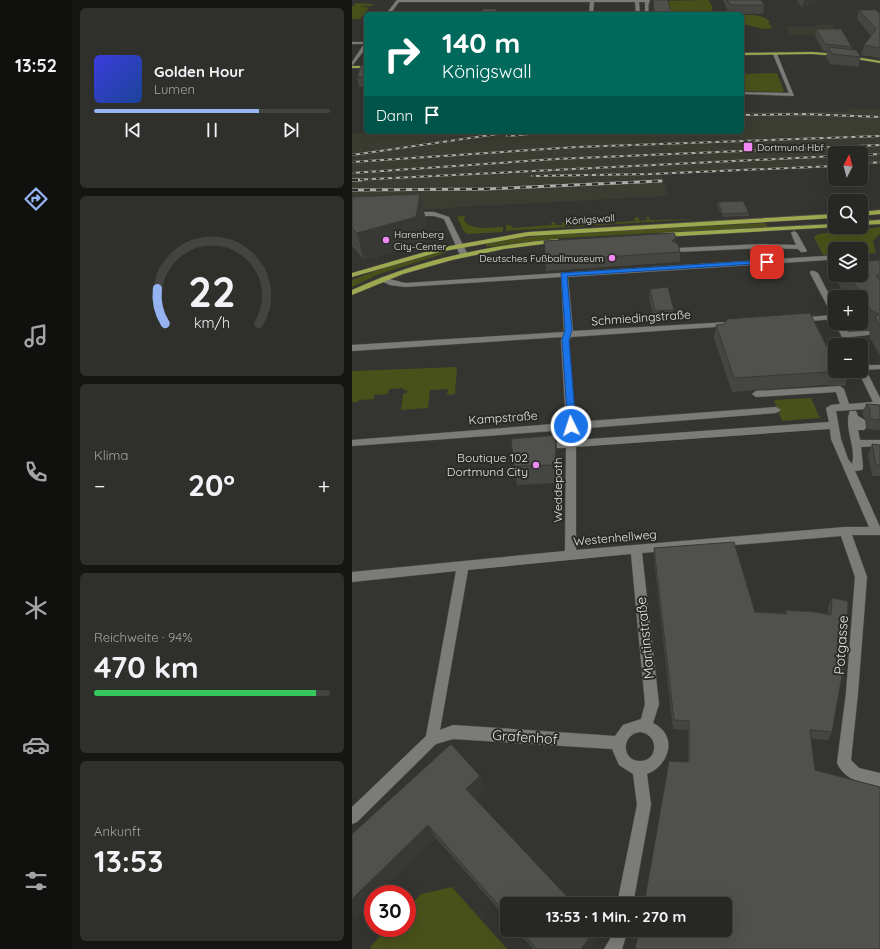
<!DOCTYPE html>
<html lang="de">
<meta charset="utf-8">
<style>
body{margin:0;font-family:Quicksand,sans-serif;background:#2f2f2c;color:#f1f3f6;height:100vh;display:flex;flex-direction:column;font-size:15px;white-space:nowrap}
*{box-sizing:border-box;margin:0}
p{font-size:13px;color:#a4a5a6}
.icon{flex:none;width:22px;height:22px;fill:none;stroke:currentColor;stroke-width:2;stroke-linecap:round;stroke-linejoin:round}
.map{position:relative;flex:1;overflow:hidden}
.panel{display:flex;flex-direction:column;gap:8px;padding:8px;background:#151514;width:280px}
.panel>*{flex:none}
.guide{position:absolute;left:12px;top:12px;width:380px;height:122px;border-radius:6px;box-shadow:0 4px 16px #0002,0 0 0 1px #434441;background:#00695c;color:#fff;overflow:hidden}
.needle{width:26px;rotate:6deg}
.fabs{position:absolute;left:476px;top:146px;display:grid;gap:8px}
.fabs a{display:grid;place-items:center;width:40px;height:40px;border-radius:6px;background:#272724;box-shadow:0 4px 16px #0002,0 0 0 1px #434441;font-size:20px}
.speed{position:absolute;left:12px;top:885px;display:flex;gap:8px;font-size:20px;font-weight:700;text-align:center}
.speed>*{display:grid;place-content:center;width:52px;height:52px;border-radius:50%;background:#272724;box-shadow:0 4px 16px #0002,0 0 0 1px #434441;line-height:1}
.speed .limit{border:6px solid #d22;background:#fff;color:#111}
.pin{position:absolute;display:grid;place-items:center;width:34px;height:34px;color:#fff;margin:-17px;border-radius:8px;box-shadow:0 2px 6px #0006}
.me{position:absolute;width:44px;margin:-22px;rotate:356deg;stroke-linejoin:round;filter:drop-shadow(0 0 3px #0008)}
.turn{display:flex;align-items:center;gap:14px;height:84px;padding:0 12px;font-size:18px}
.turn .icon{width:52px;height:52px;stroke-width:2.5}
.turn b{display:block;font-size:28px;line-height:34px}
.then{display:flex;align-items:center;height:38px;padding:0 12px;background:#0003;gap:8px;font-size:15px}
.big{font-size:30px;font-weight:800;line-height:1.1}
.panel .card{flex:1;display:flex;flex-direction:column;justify-content:center;gap:6px;min-width:0;padding:0 14px;border-radius:6px;background:#2f2f2c}
.panel .dial{align-items:center;gap:0}
.dial svg{height:104px;overflow:visible;fill:none;stroke:#434441;stroke-width:7;stroke-linecap:round;text-anchor:middle}
.dial text{fill:#f1f3f6;stroke:none}
.song{display:flex;align-items:center;gap:12px}
.cover{width:48px;height:48px;border-radius:6px;background:linear-gradient(135deg,hsl(240 70% 55%),hsl(220 70% 35%))}
.played{height:4px;border-radius:2px;background:linear-gradient(90deg,#95b2f1 70%,#434441 70%)}
.keys{display:flex;justify-content:space-around;direction:ltr}
.heat{display:flex;justify-content:space-between;align-items:center;font-size:22px;direction:ltr}
.charge{height:6px;border-radius:3px;background:linear-gradient(90deg,#34c759 94%,#434441 0)}
.trip{position:absolute;left:148px;top:897px;width:232px;height:40px;border-radius:6px;background:#272724;box-shadow:0 4px 16px #0002,0 0 0 1px #434441;font-weight:800;line-height:40px;text-align:center}
main{display:flex;flex:1;min-height:0}
.menu{display:flex;flex-direction:column;width:72px;justify-content:space-around;align-items:center;background:#10100e;color:#a4a5a6}
.menu .icon{width:28px;height:28px}
.menu .on{color:#95b2f1}
.menu b{font-size:18px;color:#f1f3f6}
.map>svg:first-child{display:block}
</style>
<main>
<nav class="menu">
<b>13:52</b>
<svg class="icon on" aria-label="directions" viewBox="0 0 24 24"><path d="M12 3l9 9-9 9-9-9zM9 14v-3h6M13 9l2 2-2 2"/></svg>
<svg class="icon" aria-label="music" viewBox="0 0 24 24"><path d="M9 18V5l10-2v13"/><circle cx="6" cy="18" r="3"/><circle cx="16" cy="16" r="3"/></svg>
<svg class="icon" aria-label="phone" viewBox="0 0 24 24"><path d="M5 4h4l2 5-3 2q2 4 5 5l2-3 5 2v4C11 20 4 13 5 4z"/></svg>
<svg class="icon" aria-label="climate" viewBox="0 0 24 24"><path d="M12 3v18M4 7l16 10M4 17L20 7"/></svg>
<svg class="icon" aria-label="car" viewBox="0 0 24 24"><path d="M5 17H2v-5l4-1 3-4h7l3 4 3 1v5h-3M9 17h6M6 11h13"/><circle cx="7" cy="17" r="2"/><circle cx="17" cy="17" r="2"/></svg>
<svg class="icon" aria-label="filters" viewBox="0 0 24 24"><path d="M4 7h16M4 17h16"/><circle cx="9" cy="7" r="2"/><circle cx="15" cy="17" r="2"/></svg>
</nav>
<section class="panel">
<div class="card">
<div class="song"><i class="cover"></i><div><b>Golden Hour</b><p>Lumen</p></div></div>
<div class="played"></div>
<div class="keys"><svg class="icon" aria-label="previous" viewBox="0 0 24 24"><path d="M18 5L8 12l10 7zM5 5v14"/></svg><svg class="icon" aria-label="pause" viewBox="0 0 24 24"><path d="M8 5v14M16 5v14"/></svg><svg class="icon" aria-label="next" viewBox="0 0 24 24"><path d="M6 5l10 7-10 7zM19 5v14"/></svg></div>
</div>
<div class="card dial"><svg viewBox="0 0 100 80">
<path d="M14 69A42 42 0 1 1 86 69"/>
<path d="M14 69A42 42 0 0 1 8 42" stroke="#95b2f1"/>
<text x="50" y="56" font-size="32" font-weight="700">22</text>
<text x="50" y="72" font-size="11">km/h</text>
</svg></div>
<div class="card"><p>Klima</p>
<div class="heat"><a>−</a><b class="big">20°</b><a>+</a></div>
</div>
<div class="card"><p>Reichweite · 94%</p><b class="big">470 km</b><div class="charge"></div></div>
<div class="card"><p>Ankunft</p><b class="big">13:53</b></div>
</section>
<div class="map">
<svg width="528" height="949" viewBox="0 0 528 949">
<rect width="100%" height="100%" fill="#343430"/>
<path fill="#3b3d32" d="M462 25H481L489 35H439L433 26 463 27Z
M497 108 528 110V164L509 165V153H483V166L310 174 316 196 108 207 92 209H51L0 204V133L390 132V112H497Z"/>
<path fill="#49511b" d="M356 0 361 7 359 10 364 14H317L311 1Z
M4 3 22 4 19 6H8L17 8 8 19H0V7Z
M390 15C401 15 411 14 418 22L416 23 421 28 412 29 390 24Z
M425 73 432 91 431 92 390 91V74Z
M109 216H113L112 221C121 231 140 227 151 227V232L116 234 112 232 105 217Z
M286 217 288 221 295 220 294 217H297L298 220 345 219 154 231V225H159L160 228 200 225 199 222H203V225H210V222H213L214 225 283 221 282 218Z
M413 223 416 227 210 238 135 247 133 242 203 234Z
M528 227V234L521 241 524 253 509 255V249H483V255H471L462 237 466 234Z
M97 250 88 255 27 274 0 287V280C31 267 64 256 97 250Z
M105 367 103 394 95 395 96 389 78 390 76 408 49 410 51 394 55 393V390H51V388L37 389 36 394 22 395V399L7 400 6 402H0V371Z
M459 398 468 418 430 421 422 400Z
M100 887 155 949H20L18 947 36 928H55V909L69 894Z"/>
<g fill="none" stroke-linecap="round" stroke-linejoin="round">
<g stroke="#4f504c" stroke-width="1">
<path id="minor" d="M45 0H298C296 5 296 8 297 14H293V2H287L288 14H284L283 2H242L241 14H237L238 2H47L38 14H34Z
M0 42H14V48L0 66V62L12 44H0Z
M423 53 425 54 442 96 390 94V92L437 93 421 54Z
M82 212 97 217 116 255 115 257 108 255 92 219 82 216H60L57 214 60 212Z
M442 231 445 233 455 251 453 252H449L446 249 412 248 325 252 321 250 325 248 410 244 444 245 439 233Z
M472 256H475V260L216 277 221 331 377 322 381 324 377 326 219 337 217 341 223 422 424 407 429 410 424 413 224 429V440L477 422 474 408 479 405 488 404 484 392 404 397 400 394 404 391 488 386 492 389 497 404 521 402 506 371H509V365H528V369L514 370 528 398V408L484 411 489 439 496 459 500 464C505 448 491 427 498 411H504L506 416 513 420 514 428 512 430H506L508 440H528V446L509 447 511 467 510 470 503 471 528 527V535H500L515 577 506 693 499 760 507 768 528 773V787C511 783 493 781 485 763L494 693 503 577 489 536 290 553 307 704 301 723C326 735 318 765 295 774L299 805 281 904H265L285 805 281 774 267 765 260 749 101 739 84 744 5 822 0 824V807L74 736 104 571 0 582V572L213 551 214 448H205L200 445 205 442 214 441V430L0 446V440L214 423 209 341 210 337 0 351V345L212 332 209 277 53 287 38 285 29 281V277L53 283ZM478 429 479 439 517 527H493L224 550V447ZM279 554 293 704 289 719 271 725 263 736 101 725 88 730 116 570ZM288 732C307 734 307 761 288 761 269 761 269 734 288 732Z
M459 271H462L466 273 483 306V319L447 322 443 320 447 318 480 315 458 273Z
M483 323H491L496 332 516 331 520 333 516 335 498 337 502 345H494Z
M260 930H276L270 949H252L258 939Z"/>
</g>
<g stroke="#4f504c" stroke-width="1">
<path id="major" d="M460 52 486 54 528 61V63L486 56 460 54 390 55V53Z
M0 66H14V68H0Z
M528 210V214L509 216V212Z
M483 214V218L176 236 87 252 0 277V273L87 248 176 232Z
M528 220V224L509 225V221Z
M483 224V227H485L310 237 307 235 310 233Z
M205 239 207 240V242L152 249 100 260 51 274 0 295V290C65 260 134 246 205 239Z"/>
</g>
<use href="#minor" fill="#7b7c77" fill-rule="evenodd"/>
<use href="#major" fill="#9ea84f" fill-rule="evenodd"/>
<g stroke="#adada9" stroke-width="2">
<path id="rail-far1" d="M390 115 452 114 528 117
M155 136 199 132
M0 155 160 132
M509 155 528 154
M0 162 225 147 528 136
M509 164 528 162
M0 173 204 159 528 145
M180 176 299 174 483 166
M0 180 483 156"/>
</g>
<g stroke="#adada9" stroke-width="3">
<path id="rail" d="M0 180H9
M0 190 134 189 309 181"/>
</g>
<use href="#rail-far1" stroke="#2a2a26" stroke-width="1.5" stroke-dasharray="4" stroke-linecap="butt"/>
<use href="#rail" stroke="#2a2a26" stroke-width="2" stroke-dasharray="6" stroke-linecap="butt"/>
</g>
<path fill="#454641" d="M301 0H316L319 14H301Z
M371 0H409L412 5 411 14H377Z
M445 0H469L450 8Z
M507 10 528 14V58L509 55 512 45 519 36 505 19Z
M464 29 500 47V50L509 57 506 67 478 64 474 57 475 52 471 51 463 36Z
M14 65V87H7L5 77Z
M68 194 74 221 70 244 12 260 0 246V197Z
M366 202 397 213V216L371 217 365 205Z
M324 237V242L328 252V262L194 271 192 241Z
M528 260V356L517 336 518 331 514 330 509 322V297H494L484 280 485 275H509Z
M298 289 322 310V320L303 321 297 299Z
M364 325 478 353 497 372 493 386 472 385 380 392 362 338Z
M514 404 528 405V430L515 429 514 420 510 414Z
M204 435 205 454V483L165 485 162 466Z
M520 444 528 445V476H520L516 455Z
M302 548 403 612 433 613 434 610 476 614V608L480 598V732L476 740 459 739 463 770 336 762V730L321 729 302 559Z
M128 776 133 790 123 799 155 904V919L84 838 21 894V900L4 916 0 913V834Z
M164 930H245L246 937 237 949H181Z"/>
<path fill="#383935" d="M452 0H469L450 8Z
M68 194 74 221 70 244 12 260 5 233Z
M324 237 323 247 320 241Z
M204 435 205 454V483L203 465Z
M128 776 133 790 120 802 114 789Z
M76 825 84 838 27 894H21V900L4 916 0 913V899Z
M243 930H245L246 937 237 949H229Z"/>
<path fill="#50514c" stroke="#383935" d="M301 0H316L319 14H302Z
M375 0H409L412 5H378Z
M131 9H145L143 14H129Z
M507 10H524L528 14V48L512 45 524 29Z
M464 29H489L500 47 473 44Z
M476 47 504 50 509 57 480 54Z
M14 65V77H5L9 66Z
M68 194 64 217 5 233 0 228V197Z
M391 201 397 213 371 214 366 202Z
M322 233 324 237 320 241 326 244 328 252 194 261 192 241Z
M528 260V275H524L528 281V327L523 317 527 314 519 311 497 275H509V261Z
M316 287 322 310 303 311 298 289Z
M458 313 478 353H483V371H496L497 372H476L382 378 364 325 372 324 375 319Z
M514 404 528 405V420L518 419V409Z
M204 435 203 465 162 466 159 439Z
M520 444 528 445V465H524Z
M382 542 403 612 435 614 434 610 463 612 479 615 480 598 496 601 495 648 480 732 458 730 463 770 528 787V949H283L287 930H373V904H292L317 761 337 762V721L322 720 302 548Z
M99 744 128 776 114 789 222 904H155V915L76 825 0 899V834Z
M168 930H243L229 949H185Z"/>
<path fill="#1a73e8" stroke="#114b97" d="M415 260H417V263L215 276 220 330 217 340 224 426 219 429 216 428 210 340 213 330 209 273Z"/>
<g fill="#f18af4" stroke="#2a2a26" stroke-width="1.5">
<rect x="391" y="142" width="10" height="10" rx="2"/>
<circle cx="34" cy="240" r="4"/>
<circle cx="260" cy="258" r="4"/>
<circle cx="184" cy="465" r="4"/>
</g>
<g text-anchor="middle" stroke-width="4" stroke-linejoin="round" paint-order="stroke">
<g font-size="10" fill="#e3e3e0" stroke="#2a2a26" text-anchor="start">
<text x="405" y="151">Dortmund Hbf</text>
<text x="42" y="238">Harenberg<tspan x="42" dy="12">City-Center</tspan></text>
<text x="252" y="262" text-anchor="end">Deutsches Fußballmuseum</text>
</g>
<g font-size="10" fill="#e3e3e0" stroke="#2a2a26">
<text transform="translate(238 219) rotate(-4)" y="4">Königswall</text>
</g>
<g font-size="12" fill="#e3e3e0" stroke="#2a2a26">
<text transform="translate(289 318) rotate(-4)" y="4">Schmiedingstraße</text>
<text transform="translate(151 418) rotate(-4)" y="4">Kampstraße</text>
<text transform="translate(206 490) rotate(-90)" y="4">Weddepoth</text>
<text transform="translate(263 538) rotate(-5)" y="4">Westenhellweg</text>
</g>
<g font-size="12" fill="#e3e3e0" stroke="#2a2a26" text-anchor="end">
<text x="176" y="462">Boutique 102<tspan x="176" dy="14">Dortmund City</tspan></text>
</g>
<g font-size="14" fill="#e3e3e0" stroke="#2a2a26">
<text transform="translate(293 638) rotate(-96)" y="5">Martinstraße</text>
<text transform="translate(489 645) rotate(-86)" y="5">Potgasse</text>
<text transform="translate(173 737) rotate(4)" y="5">Grafenhof</text>
</g>
</g>
</svg>
<div class="fabs">
<a><svg class="needle" viewBox="-14 -14 28 28"><path d="M0-13l5 13h-10z" fill="#e53935"/><path d="M0 13l5-13h-10z" fill="#a4a5a6"/></svg></a>
<a><svg class="icon" aria-label="search" viewBox="0 0 24 24"><circle cx="10" cy="10" r="6"/><path d="M15 15l6 6"/></svg></a>
<a><svg class="icon" aria-label="layers" viewBox="0 0 24 24"><path d="M12 4l9 5-9 5-9-5zM3 14l9 5 9-5"/></svg></a>
<a>+</a>
<a>−</a>
</div>
<div class="speed"><div class="limit">30</div></div>
<div class="pin" style="left:415px;top:262px;background:#d93025"><svg class="icon" aria-label="arrive" viewBox="0 0 24 24"><path d="M6 21V4h12l-3 4 3 4H6"/></svg></div>
<svg class="me" style="left:219px;top:426px" viewBox="-20 -20 40 40"><circle r="17" fill="#1a73e8" stroke="#fff" stroke-width="3"/><path d="M0-11L8 9 0 5-8 9z" fill="#fff"/></svg>
<div class="trip">13:53 · 1 Min. · 270 m</div>
<div class="guide">
<div class="turn"><svg class="icon" aria-label="right" viewBox="0 0 24 24"><path d="M7 20v-9h11M14 6l5 5-5 5"/></svg><div><b>140 m</b>Königswall</div></div>
<div class="then">Dann<svg class="icon" aria-label="arrive" viewBox="0 0 24 24"><path d="M6 21V4h12l-3 4 3 4H6"/></svg></div>
</div>
</div>
</main>
